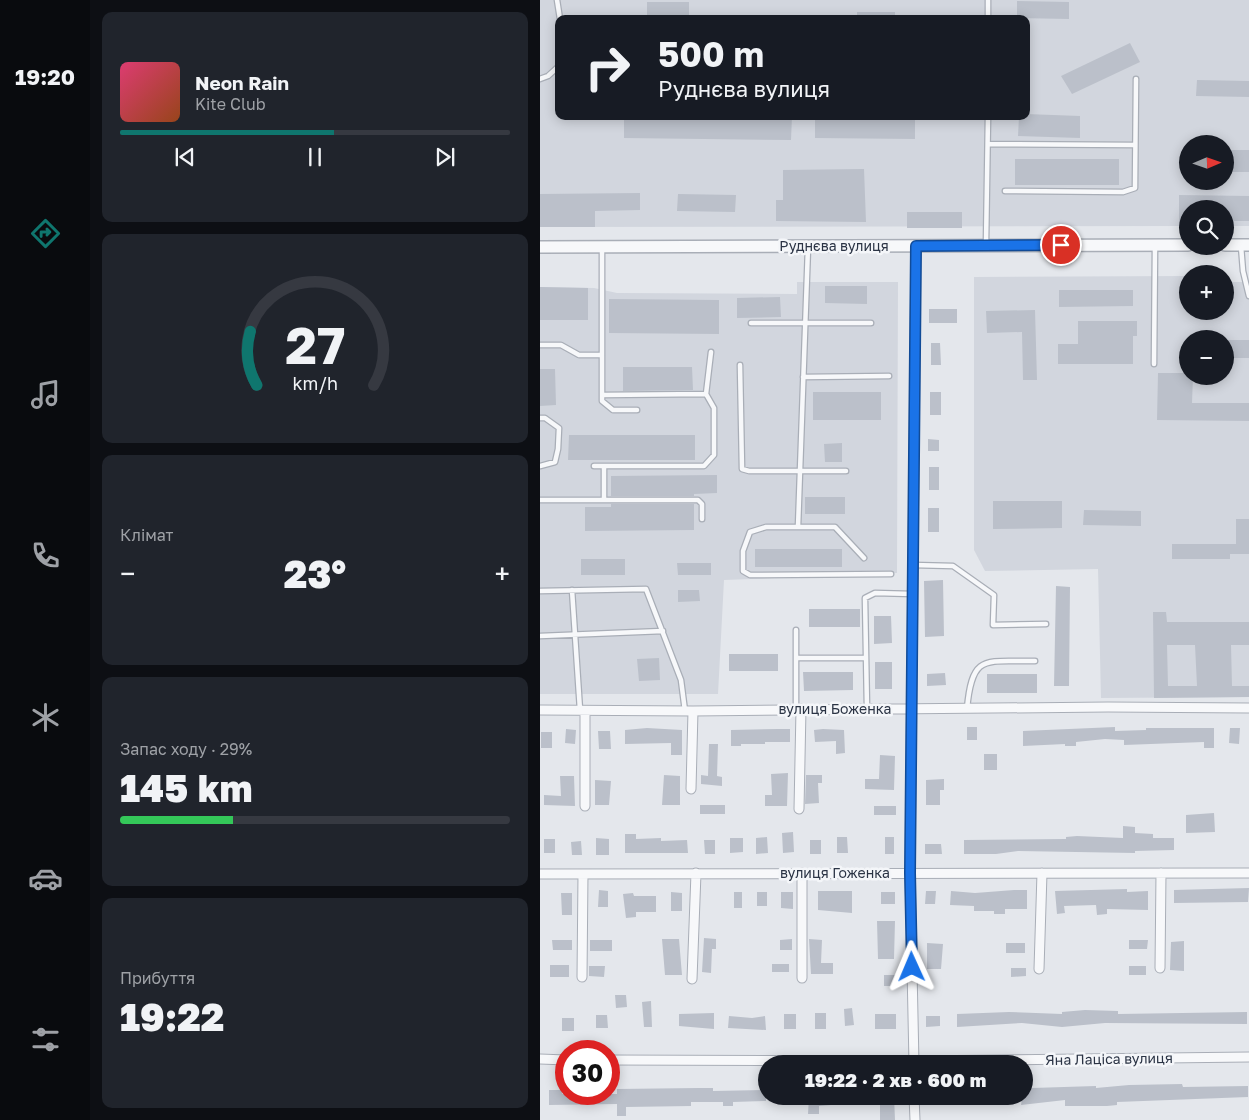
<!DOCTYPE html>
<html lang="uk">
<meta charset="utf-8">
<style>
body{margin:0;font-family:"Golos Text",sans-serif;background:#20242c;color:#f1f3f6;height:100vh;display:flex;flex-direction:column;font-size:19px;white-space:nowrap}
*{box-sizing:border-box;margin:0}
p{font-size:16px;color:#9ea1a6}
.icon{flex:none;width:28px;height:28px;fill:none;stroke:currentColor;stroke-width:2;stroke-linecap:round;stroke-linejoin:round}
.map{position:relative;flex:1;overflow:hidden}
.panel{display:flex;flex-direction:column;gap:12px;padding:12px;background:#0d0f14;width:450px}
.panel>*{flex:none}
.top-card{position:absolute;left:15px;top:15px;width:475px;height:105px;border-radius:10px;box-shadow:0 2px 12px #0003;background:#171b24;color:#f1f3f6;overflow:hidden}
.needle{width:32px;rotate:88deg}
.fabs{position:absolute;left:639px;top:135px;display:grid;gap:10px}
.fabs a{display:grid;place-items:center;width:55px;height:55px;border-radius:50%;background:#171b24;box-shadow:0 2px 12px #0003;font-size:25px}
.speed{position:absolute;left:15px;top:1040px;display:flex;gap:10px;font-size:25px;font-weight:700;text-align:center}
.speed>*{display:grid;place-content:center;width:65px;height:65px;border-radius:50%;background:#171b24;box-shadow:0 2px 12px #0003;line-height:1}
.speed .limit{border:8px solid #d22;background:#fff;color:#111}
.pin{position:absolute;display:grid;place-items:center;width:42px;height:42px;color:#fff;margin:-21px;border:2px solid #fff;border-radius:50%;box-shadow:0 1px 5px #0007}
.me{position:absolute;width:55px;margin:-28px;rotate:359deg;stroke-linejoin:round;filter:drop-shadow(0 0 4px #0008)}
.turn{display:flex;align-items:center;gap:18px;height:105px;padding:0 20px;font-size:22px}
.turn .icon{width:65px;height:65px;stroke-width:2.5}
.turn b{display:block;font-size:35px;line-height:42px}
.big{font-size:38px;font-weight:800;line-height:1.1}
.panel .widget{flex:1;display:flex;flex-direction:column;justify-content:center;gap:8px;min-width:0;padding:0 18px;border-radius:10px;background:#20242c}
.panel .dial{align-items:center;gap:0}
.dial svg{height:130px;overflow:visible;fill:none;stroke:#363941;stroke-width:7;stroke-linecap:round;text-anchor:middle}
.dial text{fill:#f1f3f6;stroke:none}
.song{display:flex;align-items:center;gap:15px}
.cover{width:60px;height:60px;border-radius:8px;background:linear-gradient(135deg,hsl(340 70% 55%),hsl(20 70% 35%))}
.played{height:5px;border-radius:2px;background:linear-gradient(90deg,#0f766e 55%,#363941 55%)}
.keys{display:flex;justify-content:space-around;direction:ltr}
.heat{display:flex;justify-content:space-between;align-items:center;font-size:28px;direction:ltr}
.charge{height:8px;border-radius:4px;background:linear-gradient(90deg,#34c759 29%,#363941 0)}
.trip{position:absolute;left:218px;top:1055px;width:275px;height:50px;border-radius:25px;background:#171b24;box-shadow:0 2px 12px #0003;font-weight:800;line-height:50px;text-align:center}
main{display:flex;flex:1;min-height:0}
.menu{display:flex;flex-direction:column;width:90px;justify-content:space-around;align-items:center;background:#090b0e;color:#9ea1a6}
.menu .icon{width:35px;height:35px}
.menu .selected{color:#0f766e}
.menu b{font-size:22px;color:#f1f3f6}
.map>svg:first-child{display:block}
</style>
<main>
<nav class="menu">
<b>19:20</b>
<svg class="icon selected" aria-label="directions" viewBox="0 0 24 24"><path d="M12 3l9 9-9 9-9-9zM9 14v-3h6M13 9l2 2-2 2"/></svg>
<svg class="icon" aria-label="music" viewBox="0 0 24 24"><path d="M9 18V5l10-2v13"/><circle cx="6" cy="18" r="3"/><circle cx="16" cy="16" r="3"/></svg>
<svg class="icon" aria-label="phone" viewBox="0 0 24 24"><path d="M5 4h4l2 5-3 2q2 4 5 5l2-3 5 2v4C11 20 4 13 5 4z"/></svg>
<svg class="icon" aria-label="climate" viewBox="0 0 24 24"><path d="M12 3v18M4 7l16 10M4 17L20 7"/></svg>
<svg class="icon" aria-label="car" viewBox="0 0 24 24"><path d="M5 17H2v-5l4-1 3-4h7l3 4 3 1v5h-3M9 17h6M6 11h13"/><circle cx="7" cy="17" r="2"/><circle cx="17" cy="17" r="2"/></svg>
<svg class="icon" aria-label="filters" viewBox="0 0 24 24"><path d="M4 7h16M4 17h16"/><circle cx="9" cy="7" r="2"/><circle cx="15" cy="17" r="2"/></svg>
</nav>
<section class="panel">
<div class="widget">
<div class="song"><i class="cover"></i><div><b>Neon Rain</b><p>Kite Club</p></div></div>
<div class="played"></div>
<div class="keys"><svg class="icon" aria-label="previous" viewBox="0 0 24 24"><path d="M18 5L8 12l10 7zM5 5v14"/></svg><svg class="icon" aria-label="pause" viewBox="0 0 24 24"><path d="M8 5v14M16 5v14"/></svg><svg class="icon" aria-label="next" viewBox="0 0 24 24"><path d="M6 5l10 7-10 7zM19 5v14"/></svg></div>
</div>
<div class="widget dial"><svg viewBox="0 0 100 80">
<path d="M14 69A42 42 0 1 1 86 69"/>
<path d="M14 69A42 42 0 0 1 10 36" stroke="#0f766e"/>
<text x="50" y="56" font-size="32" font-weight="700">27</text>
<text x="50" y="72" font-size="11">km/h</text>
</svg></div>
<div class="widget"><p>Клімат</p>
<div class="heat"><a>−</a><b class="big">23°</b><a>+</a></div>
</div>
<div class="widget"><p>Запас ходу · 29%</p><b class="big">145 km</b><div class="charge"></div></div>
<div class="widget"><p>Прибуття</p><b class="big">19:22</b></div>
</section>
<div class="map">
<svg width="709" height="1120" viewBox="0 0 709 1120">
<rect width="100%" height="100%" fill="#e4e7ec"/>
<path fill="#d2d6de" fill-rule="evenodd" d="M0 0H709V226H685V209H648L647 226 0 227ZM19 19H486V116H19ZM648 144H685V181H648Z
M647 276 648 311H685V282H709V697L561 698 558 569 445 571 434 550V277ZM648 339H685V376H648Z
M257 282H358L357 573 184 580 178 694H0V287L54 288 77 293 257 294Z"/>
<path fill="#bbc0ca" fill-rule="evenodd" d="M477 1 529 2V19L477 18Z
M107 2H149V19H107Z
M317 12H355V19H317Z
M590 43 600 62 532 94 521 76Z
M657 80 709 81V97L656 96Z
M486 114 540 116V138L478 136 479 116H486Z
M84 116H252L251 140 84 138Z
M275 118 375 119V139L275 138Z
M685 150H709V172H685Z
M475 159H579V185H475Z
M324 169 326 222 236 221V200H243V170Z
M100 193V210L55 211V227H0V194Z
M138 194 196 195 195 212 137 211Z
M639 195 709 196V221H685V209H648V221H639Z
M367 212H422V228H367Z
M285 286H327V304L285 303Z
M0 287 48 288V320H0Z
M519 290H593V306L519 307Z
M240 297 241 317 197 318V298Z
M69 299 179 300V334L69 333Z
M389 309H417V323H389Z
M495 310 497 380H483L482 332 447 333 446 311Z
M538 321H597V336H593V364H518V344H538Z
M685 340H709V358H685Z
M391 343H400L401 365H391Z
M83 367H152L153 390 83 391Z
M0 369H15L16 405 0 406Z
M618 373H648V376H653L652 403H709V421L617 420Z
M273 392H341V420H273Z
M390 392H401V415H390Z
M29 435H155V460H28Z
M388 439 399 440V451H388Z
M302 443V462H285L284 444Z
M389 467H399V490H389Z
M177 475V493L154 494V496H71V476Z
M265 497H305V514H265Z
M453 501H522V528L453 529Z
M71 504H154V530L45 531V507H71Z
M388 508H399V532H388Z
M544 510 601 511V526L543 525Z
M696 519H709V554H690V559H632V544H696Z
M215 549H302V567H215Z
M41 559H85V575H41Z
M137 563H171V575H138Z
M403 580 404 636 385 637 384 581Z
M516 586 530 587 529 686H514Z
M138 590H159L160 601 138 602Z
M269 609H320V627H269Z
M613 612H626L627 622H709V645H691L692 686H709V697L614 698ZM627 645H655L657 686H628Z
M334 616H351L352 643 334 644Z
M189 654H238V671H189Z
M119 658 120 680 99 681 97 659Z
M335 662H352V689H335Z
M263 672H313V690L264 691Z
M405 673 406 685 387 686V674Z
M447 674H497V693H447Z
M427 727H437V740H427Z
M575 727V731L606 730V728H674V748H664V742L584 745V740L565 739 536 742V746H525V744L483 746V731Z
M107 728 142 730V755H131V743L85 744V730Z
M690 728H700L699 744 689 743Z
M26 729 36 730 35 744 25 743Z
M238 729H250V742H225V744H201V746H191V730Z
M283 729 304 730 305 753 296 754V741L275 742 274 730Z
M58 731H70L71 749H59Z
M1 732H12V748H1Z
M169 744H178L177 776 182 777V786L161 784V775L168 776Z
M444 754H457V770H444Z
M340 755 355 756 354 790 325 789V779H339Z
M248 773 247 806H225V795H232L231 774Z
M124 775 140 776V805H122Z
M266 775H282V783H278L279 803 265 804Z
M20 776H34L35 806 4 805V795L21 796Z
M404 779V790H400V805H386V780Z
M55 780 71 781 69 805H55Z
M160 805H185V814H160Z
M334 806H356V815H334Z
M674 813 675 832 646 833V815Z
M583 826 595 827V833L613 834V838H634V850L595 851V853L478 851 456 854H424V840L526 839V837L537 836 583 838Z
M253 832 254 852 243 853 242 833Z
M85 834H96V839L121 838V841L147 840 148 853H85Z
M227 837 228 853 216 854V838Z
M297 837H307L308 853H297Z
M345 837H354V854H345Z
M56 838 69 839V855H56Z
M190 838H203V852L190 853Z
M4 839H15V853H4Z
M164 840H175V854H165Z
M270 840H281V854H270Z
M41 841 42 855H32L31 842Z
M385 844H401L402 854H385Z
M709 888 708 902 634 903V890Z
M587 889V892L608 891V910L567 909V914L557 915 556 905 524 906 525 913 517 914 515 891Z
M59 890 68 891V907H58Z
M474 890H487V909H465V914H454V911H434V906L410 905 411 891 435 893Z
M278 891H312V913L278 910Z
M386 891H396L395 904H385Z
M131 892 142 893V911H131Z
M194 892H202V908H194Z
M217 892H227V906H217Z
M241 892H253V909L241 908Z
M341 892H355V904H341Z
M21 893H32V915H22Z
M93 893 94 896H116V912H96V917L86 918 83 894Z
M337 921H355L354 959H338Z
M164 938 176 939V949H172L171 973 162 972Z
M122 939H139L142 975H125Z
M252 939V950H240V940Z
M269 939 282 940 281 963H293V974H271Z
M12 940H32V950H13Z
M50 940H72V951H50Z
M589 940H608L607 949H589Z
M644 941V971L630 970 631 942Z
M387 943 403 944 401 969H387Z
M466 943H485V953H466Z
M232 964H249V972H232Z
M10 965H29V977H10Z
M49 966H65L64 977 49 976Z
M589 966H606V975H589Z
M471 968H486V976L471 977Z
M344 975H355V986H344Z
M75 995H86L87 1007 76 1008Z
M111 1001 112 1027H104L102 1002Z
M312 1008 314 1025 305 1026 304 1009Z
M545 1010 578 1011V1014L707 1012V1024L565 1023 522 1027 482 1023 417 1027V1014L469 1012 522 1014V1012Z
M174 1013V1029L139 1026V1014Z
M275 1013H286V1029H275Z
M244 1014H256V1029H244Z
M335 1014H356V1029H335Z
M56 1015H67L68 1028H56Z
M189 1016 212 1018 225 1016 226 1030 188 1028Z
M386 1016H400V1026L386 1027Z
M22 1018H34V1031H22Z
M642 1084 643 1087 708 1086V1097L577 1102V1105L567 1106H525V1100L481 1105 484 1087 492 1086V1088L556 1086V1088L589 1085Z
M158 1088H173V1091L226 1090V1101L193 1102V1106H183V1102H151V1106L86 1107V1116H77V1104L9 1105V1090H22V1094H77V1089Z
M269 1096H302L303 1104 279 1106V1114H268Z
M340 1096H354L355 1120H340Z
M435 1096H469L470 1102 435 1104Z"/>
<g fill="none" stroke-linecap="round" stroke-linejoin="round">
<g stroke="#a9aeb7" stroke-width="7">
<path id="service" d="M17 0 20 19
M448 19V0
M0 79 8 76 19 66
M448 144 595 145
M465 191 583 192 595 188 596 79
M446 244 448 116
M701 246 703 271 709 296
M62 248V401L73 410H97
M211 323H331
M0 345H21L39 355H62
M614 364 615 246
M200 365 202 469 209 471H306
M263 377 349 376
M62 395 166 394
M0 418H5L19 428 18 449 15 462 0 466
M54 466H164L174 455V408L166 394 171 352
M64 466V499
M0 500H158L162 504V519
M258 527 268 247
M324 558 295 527H226L210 532 203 551V571L210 575 351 574
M373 565 413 566 454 595 453 625 506 624
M32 590 40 710
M0 591 106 589 141 680 145 711
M256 630V709
M0 636 123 631
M256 658H326
M327 709 325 598 335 593 373 594
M427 709C432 652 446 662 495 661"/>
</g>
<g stroke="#a9aeb7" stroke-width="11">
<path id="minor" d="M0 710 153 711 568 707 709 708
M151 789 153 711
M45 806V711
M259 809 261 709
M0 874 709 873
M620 968 621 873
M499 969 502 873
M42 977 43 874
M262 978V873
M152 979 156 873
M0 1059 26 1060
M69 1060 374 1061 709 1057
M374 1064 370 873 376 246
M374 1096 375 1120"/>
</g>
<g stroke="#a9aeb7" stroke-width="14">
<path id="tertiary" d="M685 245H709
M0 247 648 245"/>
</g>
<use href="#service" stroke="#f7f8fa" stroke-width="4.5"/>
<use href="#minor" stroke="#f7f8fa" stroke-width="9"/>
<use href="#tertiary" stroke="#f7f8fa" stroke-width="11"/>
</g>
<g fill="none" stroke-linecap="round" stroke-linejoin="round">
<g stroke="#114b97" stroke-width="12">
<path id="route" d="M372 967 370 873 376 246 521 245"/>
</g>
<use href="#route" stroke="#1a73e8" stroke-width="9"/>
</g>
<g text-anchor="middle" stroke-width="5" stroke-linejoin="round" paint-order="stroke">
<g font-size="14" fill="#2b3445" stroke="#f4f6f9">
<text x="294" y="251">Руднєва вулиця</text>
<text x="295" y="714">вулиця Боженка</text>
<text x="295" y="878">вулиця Гоженка</text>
<text transform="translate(569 1059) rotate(-1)" y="5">Яна Лаціса вулиця</text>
</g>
</g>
</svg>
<div class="fabs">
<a><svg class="needle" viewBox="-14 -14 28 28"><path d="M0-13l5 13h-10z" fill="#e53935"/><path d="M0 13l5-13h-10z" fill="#9ea1a6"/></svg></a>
<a><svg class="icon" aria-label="search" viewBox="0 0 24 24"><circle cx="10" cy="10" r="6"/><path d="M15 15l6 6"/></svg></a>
<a>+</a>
<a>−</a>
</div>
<div class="speed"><div class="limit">30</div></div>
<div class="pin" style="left:521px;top:245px;background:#d93025"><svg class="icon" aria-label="arrive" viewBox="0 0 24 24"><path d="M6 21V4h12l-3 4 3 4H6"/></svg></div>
<svg class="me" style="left:372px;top:967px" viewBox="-20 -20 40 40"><path d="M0-17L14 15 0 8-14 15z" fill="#1a73e8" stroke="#fff" stroke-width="4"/></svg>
<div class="trip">19:22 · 2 хв · 600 m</div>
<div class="top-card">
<div class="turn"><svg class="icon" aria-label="right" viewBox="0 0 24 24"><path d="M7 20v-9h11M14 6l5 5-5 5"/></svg><div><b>500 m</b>Руднєва вулиця</div></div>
</div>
</div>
</main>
